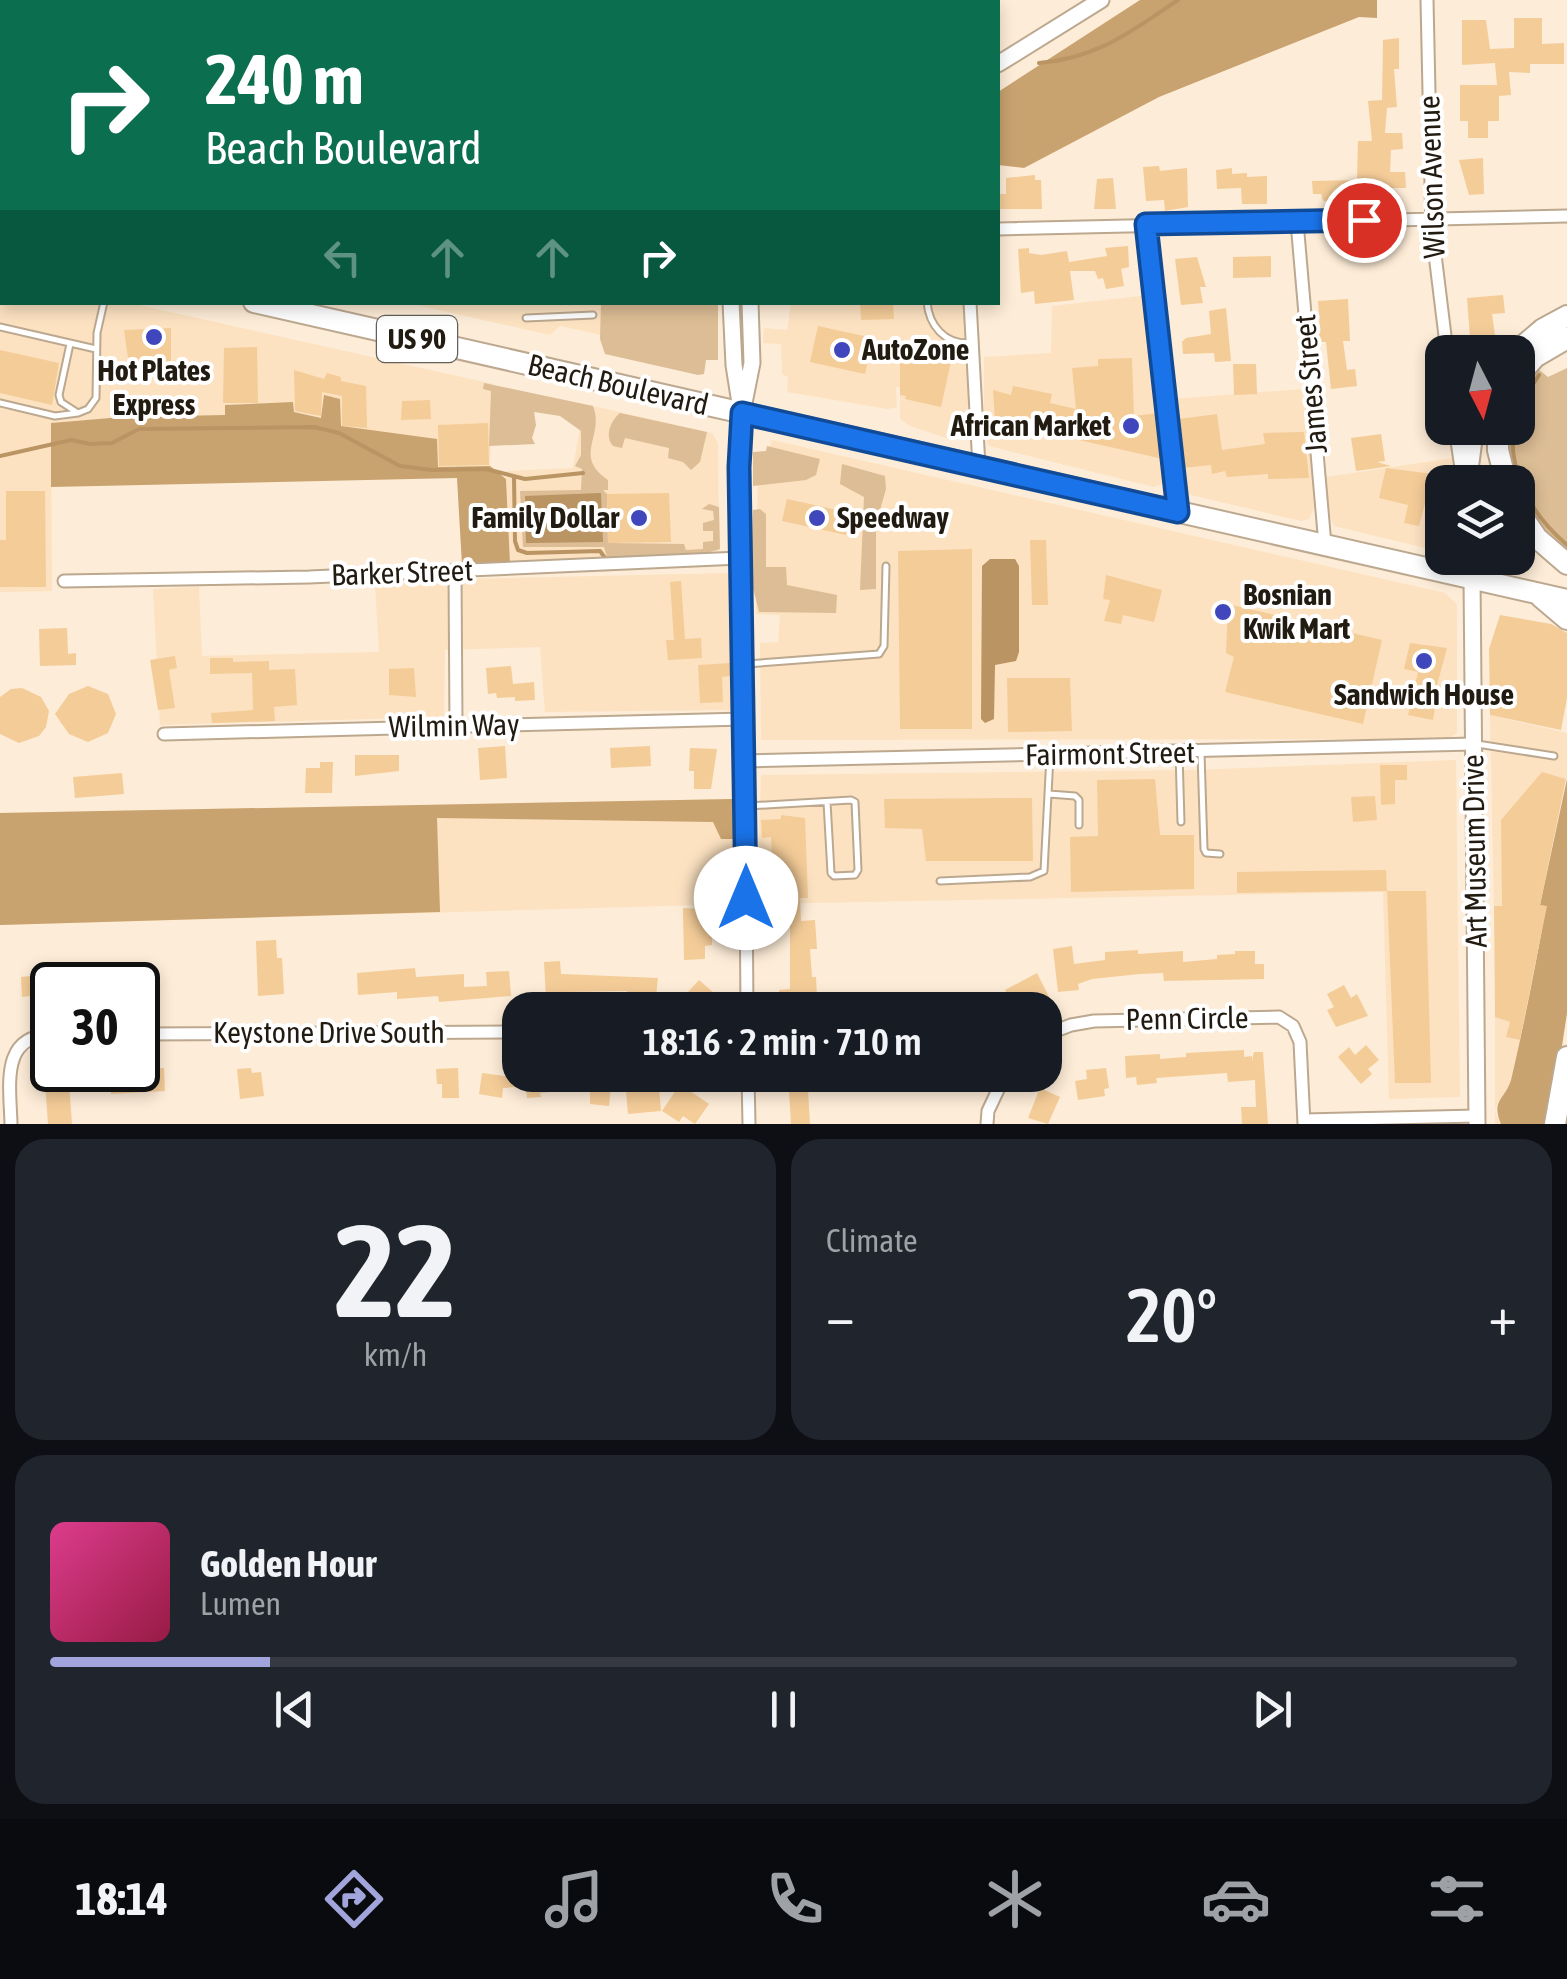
<!DOCTYPE html>
<meta charset="utf-8">
<style>
body{margin:0;font-family:"Asap Condensed",sans-serif;background:#20242c;color:#f1f3f6;height:100vh;display:flex;flex-direction:column;font-size:38px;white-space:nowrap}
*{box-sizing:border-box;margin:0}
p{font-size:32px;color:#9ea1a6}
.icon{flex:none;width:55px;height:55px;fill:none;stroke:currentColor;stroke-width:2;stroke-linecap:round;stroke-linejoin:round}
.map{position:relative;height:1124px;overflow:hidden}
.side{display:flex;flex-direction:column;gap:15px;padding:15px;background:#0d0f14;flex:1}
.side>*{flex:none}
.top-card{position:absolute;left:0px;top:0px;width:1000px;height:305px;box-shadow:0 5px 15px #0003;background:#0b6e4f;color:#fff;overflow:hidden}
.needle{width:65px;rotate:174deg}
.buttons{position:absolute;left:1425px;top:335px;display:grid;gap:20px}
.buttons a{display:grid;place-items:center;width:110px;height:110px;border-radius:20px;background:#171b24;box-shadow:0 5px 15px #0003;font-size:50px}
.speed{position:absolute;left:30px;top:962px;display:flex;gap:20px;font-size:50px;font-weight:700;text-align:center}
.speed>*{display:grid;place-content:center;width:130px;height:130px;border-radius:50%;background:#171b24;box-shadow:0 5px 15px #0003;line-height:1}
.speed .limit{border:5px solid #111;border-radius:15px;background:#fff;color:#111}
.pin{position:absolute;display:grid;place-items:center;width:85px;height:85px;color:#fff;margin:-42px;border:5px solid #fff;border-radius:50%;box-shadow:0 2px 10px #0007}
.me{position:absolute;width:110px;margin:-55px;rotate:0deg;stroke-linejoin:round;filter:drop-shadow(0 0 8px #0008)}
.turn{display:flex;align-items:center;gap:35px;height:210px;padding:0 40px;font-size:45px}
.turn .icon{width:130px;height:130px;stroke-width:2.5}
.turn b{display:block;font-size:70px;line-height:85px}
.lanes{display:flex;align-items:center;height:95px;padding:0 40px;background:#0003;justify-content:center;gap:50px;direction:ltr}
.lanes .off{opacity:.35}
.big{font-size:75px;font-weight:600;line-height:1.1}
.side .widget{flex:1;display:flex;flex-direction:column;justify-content:center;gap:15px;min-width:0;padding:0 35px;border-radius:30px;background:#20242c}
.side .dial{align-items:center;gap:0}
.dial b{font-size:130px;line-height:1}
.song{display:flex;align-items:center;gap:30px}
.cover{width:120px;height:120px;border-radius:15px;background:linear-gradient(135deg,hsl(330 70% 55%),hsl(340 70% 35%))}
.played{height:10px;border-radius:5px;background:linear-gradient(90deg,#a1a5db 15%,#363941 15%)}
.keys{display:flex;justify-content:space-around;direction:ltr}
.heat{display:flex;justify-content:space-between;align-items:center;font-size:55px;direction:ltr}
.side .tiles{flex:1;display:grid;gap:15px;grid-template-columns:1fr 1fr}
.widget:last-child{grid-column:span 2}
.trip{position:absolute;left:502px;top:992px;width:560px;height:100px;border-radius:30px;background:#171b24;box-shadow:0 5px 15px #0003;font-weight:600;line-height:100px;text-align:center}
.tabs{display:flex;height:160px;justify-content:space-around;align-items:center;background:#090b0e;color:#9ea1a6}
.tabs .icon{width:70px;height:70px}
.tabs .active{color:#a1a5db}
.tabs b{font-size:45px;color:#f1f3f6}
.map>svg:first-child{display:block}
</style>
<div class="map">
<svg width="1567" height="1124" viewBox="0 0 1567 1124">
<rect width="100%" height="100%" fill="#fdecd7"/>
<path fill="#fce2c1" d="M0 273 2 302 130 303 493 384 490 466 438 467 340 426 325 396 322 418 294 412 293 403 226 405V415L122 417 51 423 52 591 0 592Z
M1149 295 1167 470 1164 483 1154 487 989 446 984 434V357L1051 353 1052 306Z
M408 303H716L717 360 560 326 550 335Z
M791 303H963L971 424 964 425 959 434 950 435V439L910 426 900 419V387H896L897 407 888 409 787 392 788 377 782 374 781 344 763 343 764 328 787 330Z
M1303 389 1317 502 1309 519 1301 521 1191 495 1186 491 1172 399Z
M584 404 712 433 718 443 719 555 510 563 506 471 573 468Z
M772 440 1445 593 1457 604V733L1449 738 1428 739 761 740 760 643 778 642 780 615 756 614 758 455 767 454Z
M1452 458 1455 482H1442V552L1334 526 1330 517 1326 477Z
M731 573 732 710 545 712 540 647 445 650 444 717 160 725 153 589 199 587 202 656 379 652 375 585 463 579Z
M1490 715 1567 733V779L1542 773 1502 906H1494Z
M1456 760 1460 1097 1389 1099 1383 892 757 904 761 775 1194 770Z
M732 799 734 904 0 925V813Z
M1495 1017 1510 1022 1507 1037 1520 1040 1509 1090 1498 1101 1495 1112 1501 1124H1495Z"/>
<path fill="#dcbd95" d="M601 303H718V360H706L704 374 698 375 605 354 600 339Z
M1534 366 1548 377 1567 368V551C1546 546 1518 504 1518 482H1513L1507 458 1505 428H1518V388Z
M484 383 593 406C605 436 572 456 608 480V490H603L607 494 608 543 684 544 686 550 703 549V542L713 541V531H703V523L714 520 713 511 702 509 709 504 719 507 720 549 699 555 608 561 604 547H523L520 491 581 490 582 469 575 466 581 455V431L560 416 534 412 536 425 532 438 535 444 489 446 491 391 483 389Z
M620 413 707 432 700 462 691 470 683 462 668 458 669 448 625 438 622 448 613 446C604 436 611 420 620 413Z
M767 446 820 459 816 475 806 480 753 486V452L766 451Z
M842 464 885 476 886 489 876 524V589L860 590 864 497 840 484Z
M760 509 766 514V567H786L787 585 837 595 836 613 759 612 751 580 753 510Z"/>
<path fill="#c8a26f" d="M1140 0H1377V18L1359 17 1159 97 1024 168 998 165V92Z
M324 395 340 399 341 426 437 439 438 467 490 466 506 479 510 563 462 565 457 478 51 487V423L122 417 225 415V405L293 402 294 412 321 418Z
M1567 779V1013L1552 1112 1549 1124H1501C1490 1098 1507 1100 1512 1076 1525 1020 1536 963 1546 907L1540 905Z
M732 799 734 839H721L713 822 437 818 440 912 0 925V813Z"/>
<path fill="#ba9462" d="M601 493 603 542 526 543 525 496Z
M990 559H1015L1019 566V652L1016 661 995 665 994 719 985 723 981 719 982 566Z"/>
<g fill="none" stroke-linecap="round" stroke-linejoin="round">
<path stroke="#ba9462" stroke-width="4" d="M1039 63C1098 58 1130 32 1178 0
M1518 408 1539 375
M1513 428C1509 475 1531 514 1567 545
M0 456 71 440 90 444 112 443 139 429 314 427 339 433 400 466 432 470 486 469 525 479 583 473
M514 477 515 541 518 550 527 553 600 551 605 558"/>
</g>
<path fill="#f4cc98" d="M1514 18H1542V44L1564 43V64H1530V73L1509 72 1511 95 1499 96V121H1488V138H1468V121H1460V85H1497L1495 63 1462 65V20H1486L1490 49 1514 48Z
M1399 38V69H1394L1397 107 1387 108 1385 133H1402L1403 149 1391 150 1390 172H1405L1406 188H1390L1391 203 1359 204V198L1323 201 1321 194H1313L1312 181 1357 180 1358 141H1372L1368 101 1382 100 1383 40Z
M1483 158 1484 194 1469 195 1459 160Z
M1159 166 1160 171 1187 168 1188 207 1165 211 1164 200 1146 201 1143 167Z
M1232 168V174L1247 173V177L1267 176V204H1242L1241 188 1217 189 1216 170Z
M1035 175V180H1041L1042 209H998V194H1006V178Z
M1113 178 1116 209H1094L1097 179Z
M1128 246 1129 267 1121 269 1124 286 1106 289 1103 278 1098 279 1095 271H1070L1074 300 1035 304 1034 291 1021 293 1018 249 1029 248V253L1041 255 1067 251 1069 262 1107 256 1105 248Z
M1271 256V277L1233 278V257Z
M1197 257 1206 287H1200L1203 303 1181 305 1175 259Z
M1503 295 1505 313 1492 314 1495 335 1470 338 1467 298Z
M1348 299 1350 341H1343L1347 370 1355 369 1357 386 1331 389 1326 342H1317L1316 331H1320L1318 301Z
M860 302H893L894 319 861 320Z
M1226 308 1231 361 1215 362 1214 353 1183 354 1182 342 1186 338 1211 334 1209 311Z
M818 326 873 338 865 374 810 362Z
M171 328V373L130 372 124 330Z
M900 345 952 357 941 407 905 399 906 396 900 395Z
M257 347 258 403H223L224 348Z
M0 350 59 363 52 405 0 393Z
M1132 358 1134 416 1158 413 1163 459 995 421 993 390 1011 395 1013 386 1052 394 1050 403 1076 409 1072 368 1098 366V359Z
M1233 364H1256L1257 394 1234 395Z
M294 370 324 379 327 373 341 377V381L366 386 367 428 342 426V396L322 392 321 416 295 411Z
M430 400 431 419 401 420 402 401Z
M1217 414 1222 450 1265 444 1263 433 1304 432 1309 478 1268 479V474L1227 477 1225 471 1212 474 1211 465 1182 468 1179 419Z
M488 423 489 465 439 466 438 425Z
M1381 434 1385 461 1377 462 1391 466 1356 471 1351 438Z
M1386 468 1433 474 1419 526 1404 523 1408 505 1379 498Z
M6 491H45L46 587H0V540H6Z
M669 493 671 542 608 543 607 494Z
M787 499 851 513 846 535 782 521Z
M1030 540H1046L1048 605H1032Z
M972 549V729H900L898 551Z
M1106 575 1162 590 1154 622 1123 615 1121 624 1104 621 1110 600 1103 599Z
M681 581 685 639 701 638 702 658 668 660 666 640H674L670 582Z
M1228 604 1382 640 1363 724 1225 692 1234 657 1226 653Z
M1500 615 1551 624 1567 633V698L1561 730 1490 715 1489 649Z
M67 628 68 654 76 653V665L40 666 39 629Z
M1410 643 1447 648 1436 689 1438 690 1433 720 1408 715 1418 672 1404 669Z
M175 656 177 668 169 670 175 708 158 710 150 660Z
M210 658H233V662L269 661V670L295 669 297 705 274 707 275 721 212 723 211 713 253 710 252 673 210 674Z
M731 663V676L722 677 723 702 700 703 698 665Z
M511 666 513 684 534 682 535 700 515 701V697L497 698 496 693 488 694 486 668Z
M414 668 416 697 389 695V669Z
M1007 678H1070L1072 731 1008 732Z
M88 686 108 694 116 714 108 733 88 742 69 734 55 714 69 694Z
M22 688 41 697 49 711 46 727 39 736 19 743 0 734V697L11 689Z
M505 746 507 778 480 780 478 748Z
M650 746 651 766 611 768 610 748Z
M690 748 717 749 711 789H694V771H689Z
M355 755H399V771L355 776Z
M320 762H333L332 793H305L306 768H320Z
M1380 765H1407V780H1395V804L1381 805Z
M1542 772 1566 779 1540 905 1547 906 1520 1040 1506 1037 1510 1022 1495 1017 1494 906H1502L1501 820Z
M122 773 124 794 75 798 73 777Z
M1155 779 1160 835H1194V889L1071 892 1070 837 1098 836 1097 780Z
M1375 796 1377 820 1353 822 1351 797Z
M1032 798 1033 861H926L922 829 885 828 884 799Z
M781 815 805 818 808 898H800L801 921 815 920 817 949H810L812 977H816L817 997H803L804 1010H790L789 1000H779V990L790 989V927L780 928 779 913 789 912 788 882H781L780 866H772L771 837 762 838 761 820 781 819Z
M1386 870 1387 891 1237 893V872Z
M1387 891H1426L1431 1083H1395Z
M683 908 702 909V926H712V945L705 946V959L684 960Z
M276 940 277 958H282L284 994 258 996 256 941Z
M1072 946 1074 964 1105 960V952L1138 950V954L1183 951V962L1217 959V955L1235 954V951H1255V964H1264V979L1164 981 1163 973 1140 974 1092 979 1078 984 1079 990 1058 992 1053 949Z
M560 961 561 974 658 978 655 1005 626 1002 627 991 567 992 568 996 546 998 544 962Z
M415 968 416 977 464 974V987L487 986 486 972 509 971 511 996 439 1002 438 996 397 999V992L358 995 357 973Z
M149 973 150 996 138 997V985H99V977Z
M1037 973 1049 997 1031 1006 1028 1001 1014 1008 1005 990Z
M49 974 51 1001 38 1002 37 995 22 997 21 977Z
M699 980 714 993 699 1010H685L678 1003Z
M1344 985 1351 998 1357 994 1368 1016 1336 1027 1327 1010 1334 1007 1327 994Z
M1366 1045 1379 1060 1368 1069 1372 1074 1361 1084 1338 1057 1349 1047 1355 1055Z
M1244 1050V1057L1252 1056V1061L1254 1052H1263L1268 1124H1242L1241 1107H1256L1255 1080 1228 1082 1227 1073 1156 1078 1157 1083 1137 1085 1136 1077 1126 1078 1125 1056 1160 1054V1059L1186 1057V1053Z
M164 1068 165 1091 111 1094 110 1070Z
M251 1068 252 1073 261 1072 264 1096 240 1099 237 1069Z
M458 1068 459 1098H442V1084H437L436 1069Z
M1106 1068 1109 1088 1104 1089 1105 1096 1078 1100 1075 1081 1087 1079 1086 1070Z
M44 1070H68L72 1124H48Z
M482 1073 520 1078 519 1075H561L562 1091 540 1093 541 1097 527 1098 526 1086 503 1088 502 1098 479 1094Z
M590 1075 612 1076 609 1106 590 1104Z
M788 1075H818L819 1090H808L810 1124H791Z
M680 1084 709 1104 695 1124 683 1116 679 1122 662 1111Z
M659 1088 661 1111 628 1114 626 1091Z
M1040 1088 1060 1097 1048 1124 1028 1118Z"/>
<g fill="none" stroke-linecap="round" stroke-linejoin="round">
<g stroke="#bca88f" stroke-width="9">
<path id="lane" d="M0 63H2
M0 205 2 206
M927 302C929 326 945 344 969 343
M526 318 593 315
M0 327 96 349
M0 403 55 416 78 413 61 402 59 395 70 344
M78 413 88 409 96 398 97 333 104 302
M746 664 879 654 884 646 886 566
M1477 744 1554 756
M1179 753 1181 822
M1201 753 1204 849 1206 853 1220 854
M1049 794 1075 796 1079 800V825
M748 806 851 800 855 802 858 870 855 875 834 876 831 873 827 802
M940 881 1030 877 1044 871 1050 756"/>
</g>
<g stroke="#bca88f" stroke-width="15">
<path id="street" d="M183 0V2
M1427 0 1432 230 1447 352
M1297 222 1325 545
M1146 224 1178 512
M998 229 1567 216
M970 302 979 467
M742 413 739 493 745 761 747 1010
M1455 428 1461 468
M455 571 456 726
M64 581 309 577 740 558
M164 734 744 719
M745 761 1474 744
M138 1034 520 1032
M1045 1035 1071 1025 1094 1021 1279 1017 1293 1026 1300 1042 1304 1124
M748 1075 749 1124
M1304 1120 1477 1116
M11 1124C10 1085 0 1035 52 1035
M987 1124 988 1111 1005 1075"/>
</g>
<g stroke="#bca88f" stroke-width="19">
<path id="secondary" d="M728 0V2
M998 64 1101 0
M731 302 734 365 740 403
M742 413 752 363 750 302
M1472 578 1477 1124"/>
</g>
<g stroke="#bca88f" stroke-width="24">
<path id="highway" d="M0 237 2 238
M0 257H2
M254 302 1567 600
M1516 352 1543 329 1567 316
M1518 376 1535 357 1567 338
M1498 428V450L1506 482
M1466 482 1473 428
M1518 510 1537 538 1567 564
M1471 558 1472 578
M1541 597 1567 619
M1555 1124 1567 1057"/>
</g>
<use href="#lane" stroke="#fff" stroke-width="5"/>
<use href="#street" stroke="#fff" stroke-width="11"/>
<use href="#secondary" stroke="#fff" stroke-width="15"/>
<use href="#highway" stroke="#fff" stroke-width="20"/>
</g>
<g fill="none" stroke-linecap="round" stroke-linejoin="round">
<g stroke="#114b97" stroke-width="25">
<path id="route" d="M746 898 739 467 742 413 1178 512 1146 224 1364 220"/>
</g>
<use href="#route" stroke="#1a73e8" stroke-width="18"/>
</g>
<g fill="#4046bb" stroke="#fff" stroke-width="4">
<circle cx="154" cy="337" r="10"/>
<circle cx="842" cy="350" r="10"/>
<circle cx="1131" cy="426" r="10"/>
<circle cx="639" cy="518" r="10"/>
<circle cx="817" cy="518" r="10"/>
<circle cx="1223" cy="612" r="10"/>
<circle cx="1424" cy="661" r="10"/>
</g>
<g text-anchor="middle" stroke-width="8" stroke-linejoin="round" paint-order="stroke">
<rect fill="#fff" stroke="#645f58" stroke-width="2.5" x="377" y="316" width="80" height="46" rx="8"/>
<g font-size="28" font-weight="bold" fill="#221b11">
<text x="417" y="349">US 90</text>
</g>
<g font-size="30" fill="#221b11" stroke="#fff">
<text transform="translate(1432 177) rotate(-92)" y="10">Wilson Avenue</text>
<text transform="translate(1311 384) rotate(-95)" y="10">James Street</text>
<text transform="translate(618 385) rotate(13)" y="10">Beach Boulevard</text>
<text transform="translate(402 573) rotate(-2)" y="10">Barker Street</text>
<text transform="translate(454 726) rotate(-1)" y="10">Wilmin Way</text>
<text transform="translate(1110 754) rotate(-1)" y="10">Fairmont Street</text>
<text transform="translate(1475 851) rotate(-91)" y="10">Art Museum Drive</text>
<text transform="translate(1187 1019) rotate(-1)" y="10">Penn Circle</text>
<text x="329" y="1043">Keystone Drive South</text>
</g>
<g font-size="30" font-weight="bold" fill="#221b11" stroke="#fff" text-anchor="start">
<text x="862" y="360">AutoZone</text>
<text x="154" y="381" text-anchor="middle">Hot Plates<tspan x="154" dy="34">Express</tspan></text>
<text x="1111" y="436" text-anchor="end">African Market</text>
<text x="619" y="528" text-anchor="end">Family Dollar</text>
<text x="837" y="528">Speedway</text>
<text x="1243" y="605">Bosnian<tspan x="1243" dy="34">Kwik Mart</tspan></text>
<text x="1424" y="705" text-anchor="middle">Sandwich House</text>
</g>
</g>
</svg>
<div class="buttons">
<a><svg class="needle" viewBox="-14 -14 28 28"><path d="M0-13l5 13h-10z" fill="#e53935"/><path d="M0 13l5-13h-10z" fill="#9ea1a6"/></svg></a>
<a><svg class="icon" aria-label="layers" viewBox="0 0 24 24"><path d="M12 4l9 5-9 5-9-5zM3 14l9 5 9-5"/></svg></a>
</div>
<div class="speed"><div class="limit">30</div></div>
<div class="pin" style="left:1364px;top:220px;background:#d93025"><svg class="icon" aria-label="arrive" viewBox="0 0 24 24"><path d="M6 21V4h12l-3 4 3 4H6"/></svg></div>
<svg class="me" style="left:746px;top:898px" viewBox="-20 -20 40 40"><circle r="19" fill="#fff"/><path d="M0-13L10 11 0 6-10 11z" fill="#1a73e8"/></svg>
<div class="trip">18:16 · 2 min · 710 m</div>
<div class="top-card">
<div class="turn"><svg class="icon" aria-label="right" viewBox="0 0 24 24"><path d="M7 20v-9h11M14 6l5 5-5 5"/></svg><div><b>240 m</b>Beach Boulevard</div></div>
<div class="lanes"><svg class="icon off" aria-label="left" viewBox="0 0 24 24"><path d="M17 20v-9H6M10 6l-5 5 5 5"/></svg><svg class="icon off" aria-label="ahead" viewBox="0 0 24 24"><path d="M12 20V5M6 11l6-6 6 6"/></svg><svg class="icon off" aria-label="ahead" viewBox="0 0 24 24"><path d="M12 20V5M6 11l6-6 6 6"/></svg><svg class="icon" aria-label="right" viewBox="0 0 24 24"><path d="M7 20v-9h11M14 6l5 5-5 5"/></svg></div>
</div>
</div>
<section class="side">
<div class="tiles">
<div class="widget dial"><b>22</b><p>km/h</p></div>
<div class="widget"><p>Climate</p>
<div class="heat"><a>−</a><b class="big">20°</b><a>+</a></div>
</div>
<div class="widget">
<div class="song"><i class="cover"></i><div><b>Golden Hour</b><p>Lumen</p></div></div>
<div class="played"></div>
<div class="keys"><svg class="icon" aria-label="previous" viewBox="0 0 24 24"><path d="M18 5L8 12l10 7zM5 5v14"/></svg><svg class="icon" aria-label="pause" viewBox="0 0 24 24"><path d="M8 5v14M16 5v14"/></svg><svg class="icon" aria-label="next" viewBox="0 0 24 24"><path d="M6 5l10 7-10 7zM19 5v14"/></svg></div>
</div>
</div>
</section>
<nav class="tabs">
<b>18:14</b>
<svg class="icon active" aria-label="directions" viewBox="0 0 24 24"><path d="M12 3l9 9-9 9-9-9zM9 14v-3h6M13 9l2 2-2 2"/></svg>
<svg class="icon" aria-label="music" viewBox="0 0 24 24"><path d="M9 18V5l10-2v13"/><circle cx="6" cy="18" r="3"/><circle cx="16" cy="16" r="3"/></svg>
<svg class="icon" aria-label="phone" viewBox="0 0 24 24"><path d="M5 4h4l2 5-3 2q2 4 5 5l2-3 5 2v4C11 20 4 13 5 4z"/></svg>
<svg class="icon" aria-label="climate" viewBox="0 0 24 24"><path d="M12 3v18M4 7l16 10M4 17L20 7"/></svg>
<svg class="icon" aria-label="car" viewBox="0 0 24 24"><path d="M5 17H2v-5l4-1 3-4h7l3 4 3 1v5h-3M9 17h6M6 11h13"/><circle cx="7" cy="17" r="2"/><circle cx="17" cy="17" r="2"/></svg>
<svg class="icon" aria-label="filters" viewBox="0 0 24 24"><path d="M4 7h16M4 17h16"/><circle cx="9" cy="7" r="2"/><circle cx="15" cy="17" r="2"/></svg>
</nav>
